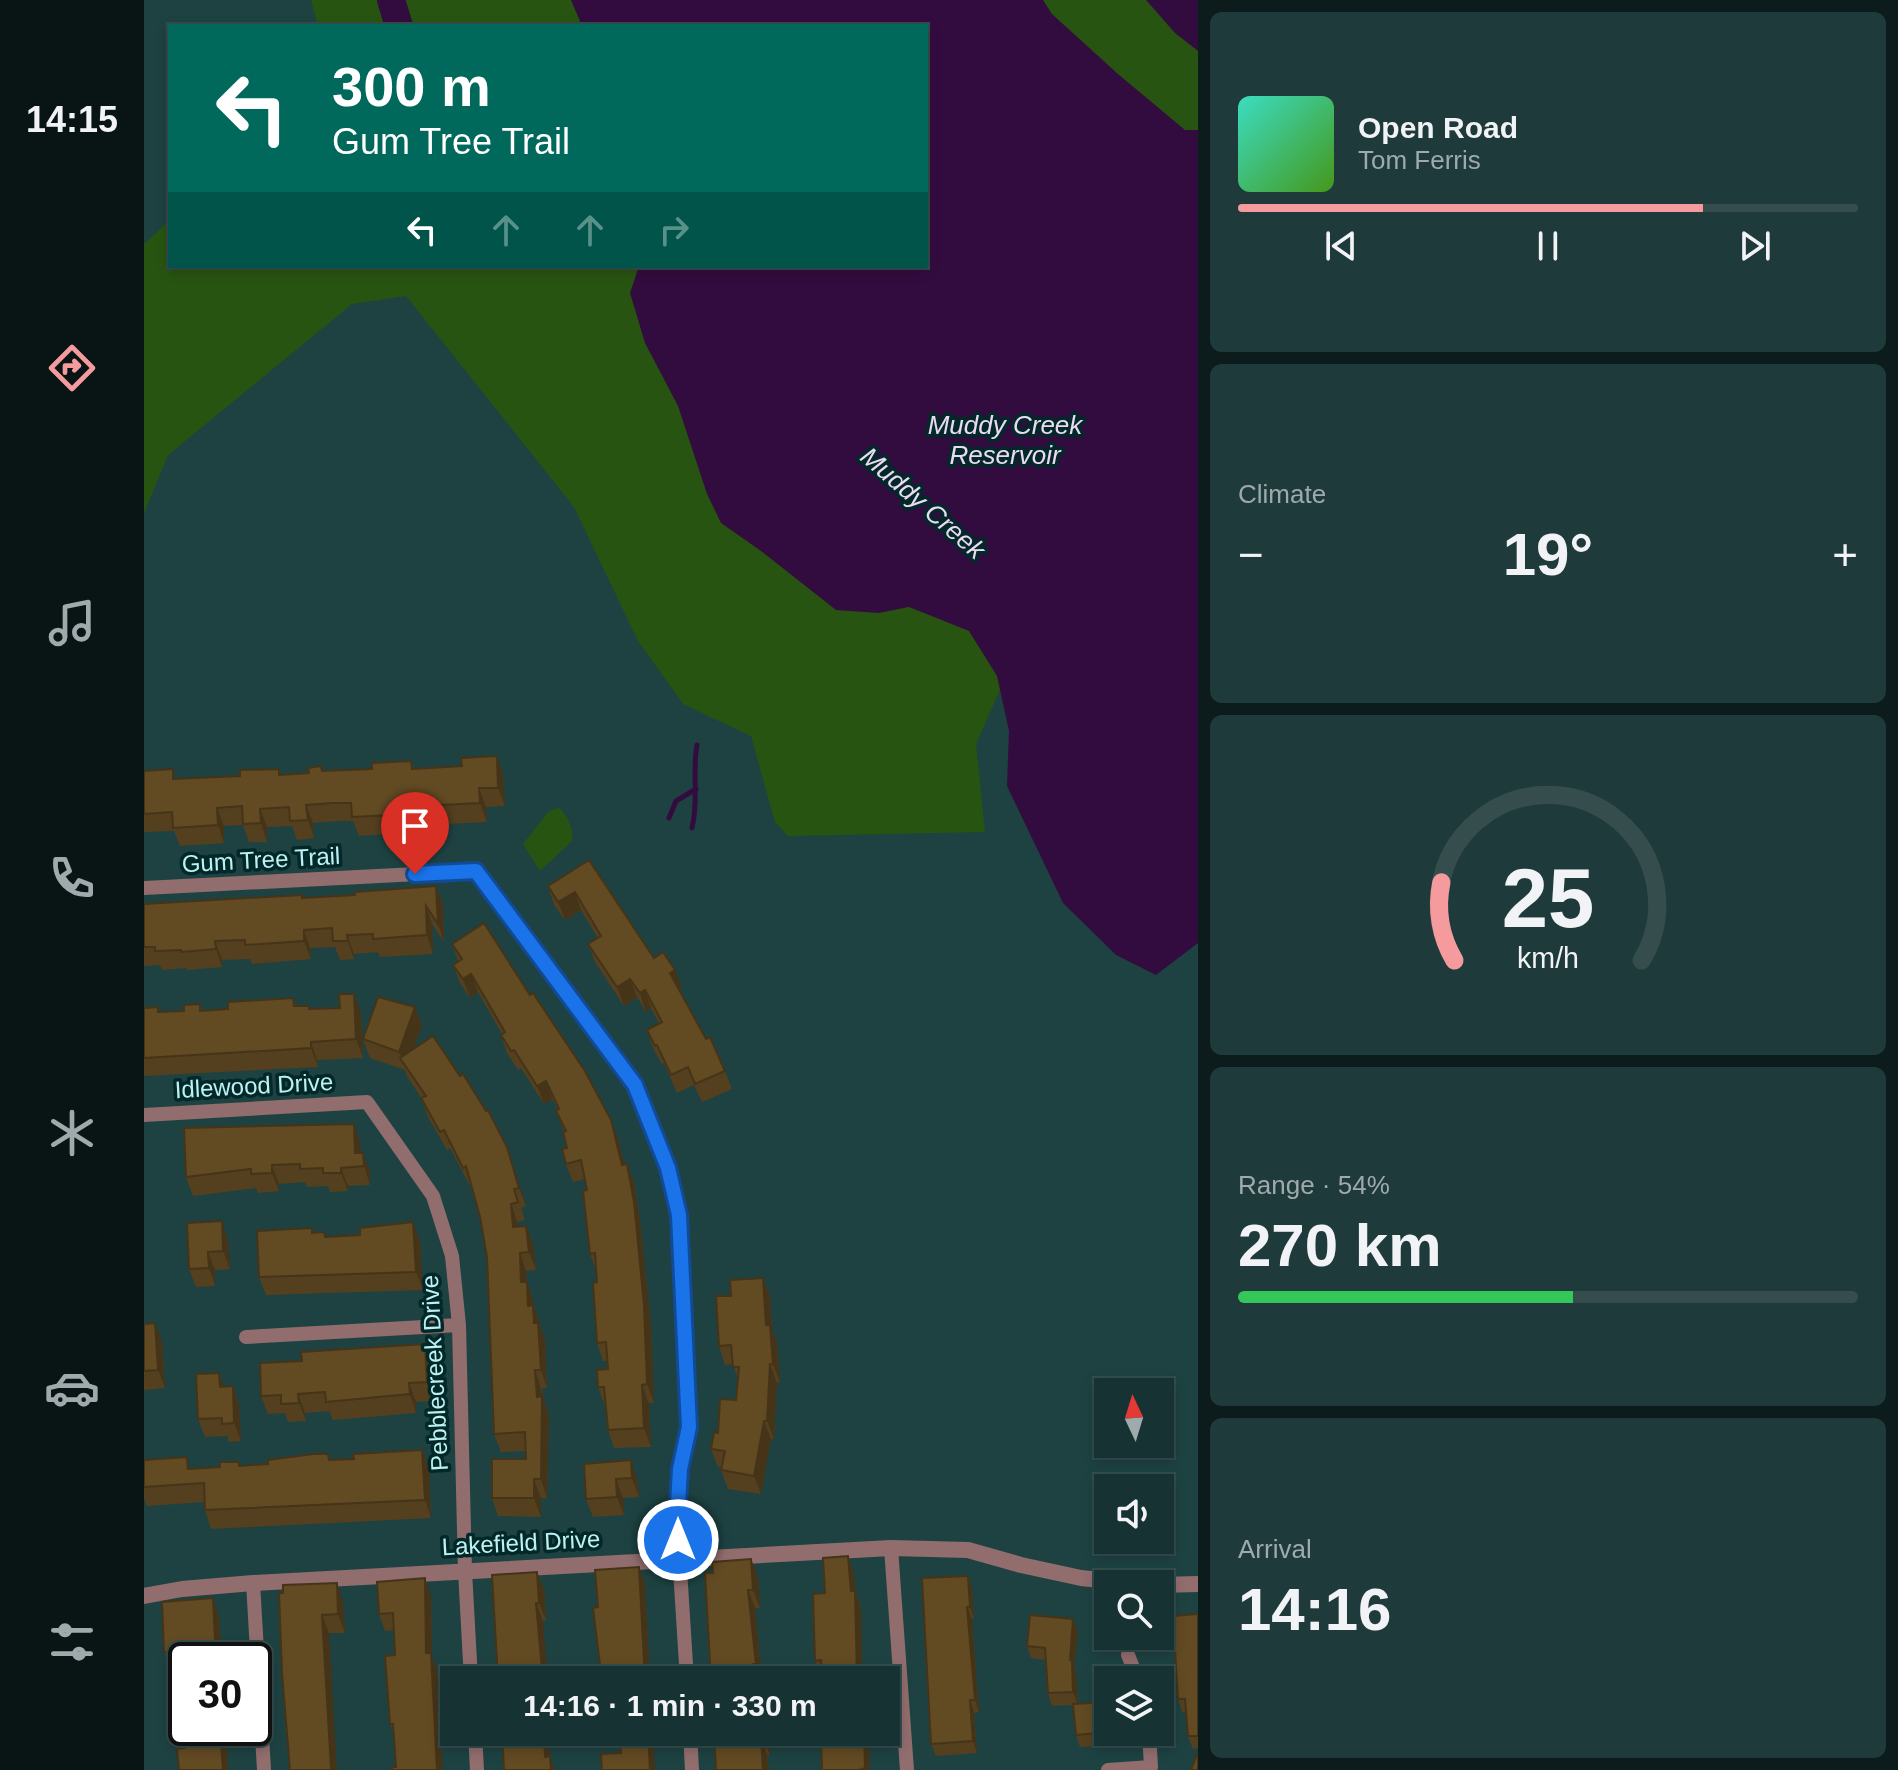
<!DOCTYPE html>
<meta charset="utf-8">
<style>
body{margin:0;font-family:Helvetica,sans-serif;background:#1f3a3a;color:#f1f3f6;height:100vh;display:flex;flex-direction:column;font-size:30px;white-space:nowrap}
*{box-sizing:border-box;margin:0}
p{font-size:26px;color:#9eaaac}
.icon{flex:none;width:44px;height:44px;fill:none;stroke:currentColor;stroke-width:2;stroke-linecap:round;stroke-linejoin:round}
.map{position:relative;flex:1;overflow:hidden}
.drawer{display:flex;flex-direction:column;gap:12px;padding:12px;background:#0c1c1c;width:700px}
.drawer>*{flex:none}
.banner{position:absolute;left:24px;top:24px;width:760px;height:244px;border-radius:0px;box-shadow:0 4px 12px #0003,0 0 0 2px #354d4d;background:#00695c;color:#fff;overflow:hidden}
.needle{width:52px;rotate:356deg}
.controls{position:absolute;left:950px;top:1378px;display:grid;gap:16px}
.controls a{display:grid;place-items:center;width:80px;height:80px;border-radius:0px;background:#163232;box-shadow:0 4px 12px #0003,0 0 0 2px #354d4d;font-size:40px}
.speed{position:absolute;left:24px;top:1642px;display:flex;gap:16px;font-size:40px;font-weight:700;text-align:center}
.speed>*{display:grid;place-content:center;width:104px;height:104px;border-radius:50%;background:#163232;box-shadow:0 4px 12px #0003,0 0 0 2px #354d4d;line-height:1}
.speed .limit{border:4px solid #111;border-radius:12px;background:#fff;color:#111}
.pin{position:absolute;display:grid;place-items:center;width:68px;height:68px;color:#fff;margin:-82px -34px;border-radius:50% 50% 50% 0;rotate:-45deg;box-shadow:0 0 8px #0007}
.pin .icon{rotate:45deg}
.me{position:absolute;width:88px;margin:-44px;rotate:0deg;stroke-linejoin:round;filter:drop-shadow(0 0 6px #0008)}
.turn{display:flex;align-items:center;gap:28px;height:168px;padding:0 32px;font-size:36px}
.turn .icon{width:104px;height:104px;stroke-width:2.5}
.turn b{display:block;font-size:56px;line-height:68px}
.lanes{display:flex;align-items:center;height:76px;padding:0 32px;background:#0003;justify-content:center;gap:40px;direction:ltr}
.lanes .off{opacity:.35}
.big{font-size:60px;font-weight:700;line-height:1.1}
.drawer .tile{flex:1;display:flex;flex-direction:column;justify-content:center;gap:12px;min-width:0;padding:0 28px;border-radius:12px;background:#1f3a3a}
.drawer .dial{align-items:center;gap:0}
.dial svg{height:208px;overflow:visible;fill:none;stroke:#354d4d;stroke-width:7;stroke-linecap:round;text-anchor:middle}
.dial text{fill:#f1f3f6;stroke:none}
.song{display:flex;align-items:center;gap:24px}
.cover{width:96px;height:96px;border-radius:12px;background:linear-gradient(135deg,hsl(170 70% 55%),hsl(100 70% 35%))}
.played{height:8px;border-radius:4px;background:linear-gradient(90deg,#f59b9e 75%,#354d4d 75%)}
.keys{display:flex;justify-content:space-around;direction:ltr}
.heat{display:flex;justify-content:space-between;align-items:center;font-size:44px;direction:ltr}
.charge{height:12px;border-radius:6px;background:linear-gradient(90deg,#34c759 54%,#354d4d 0)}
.trip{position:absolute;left:296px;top:1666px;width:460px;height:80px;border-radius:0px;background:#163232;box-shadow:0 4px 12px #0003,0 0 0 2px #354d4d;font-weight:700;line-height:80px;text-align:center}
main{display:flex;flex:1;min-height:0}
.dock{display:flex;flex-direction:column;width:144px;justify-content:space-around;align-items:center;background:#091414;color:#9eaaac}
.dock .icon{width:56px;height:56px}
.dock .on{color:#f59b9e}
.dock b{font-size:36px;color:#f1f3f6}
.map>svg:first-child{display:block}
</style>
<main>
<nav class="dock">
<b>14:15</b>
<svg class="icon on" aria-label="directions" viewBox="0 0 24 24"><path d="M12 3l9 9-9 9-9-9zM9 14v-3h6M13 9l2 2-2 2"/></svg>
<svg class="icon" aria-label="music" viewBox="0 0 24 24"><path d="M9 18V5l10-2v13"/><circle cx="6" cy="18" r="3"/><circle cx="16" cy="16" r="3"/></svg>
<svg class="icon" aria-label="phone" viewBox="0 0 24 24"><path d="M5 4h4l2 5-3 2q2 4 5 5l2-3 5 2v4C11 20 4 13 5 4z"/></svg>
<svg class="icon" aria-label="climate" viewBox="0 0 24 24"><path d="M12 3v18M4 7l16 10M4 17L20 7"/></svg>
<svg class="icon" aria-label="car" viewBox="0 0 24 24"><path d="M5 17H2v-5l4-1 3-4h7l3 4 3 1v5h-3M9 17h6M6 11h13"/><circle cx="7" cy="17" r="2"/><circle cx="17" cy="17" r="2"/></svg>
<svg class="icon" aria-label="filters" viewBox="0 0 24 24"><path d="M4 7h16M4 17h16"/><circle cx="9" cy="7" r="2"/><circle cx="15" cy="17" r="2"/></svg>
</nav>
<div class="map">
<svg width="1054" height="1770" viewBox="0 0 1054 1770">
<rect width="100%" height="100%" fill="#1e4242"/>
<path fill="#285411" d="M167 0H1054V240L832 744 841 832 644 836 631 822 607 736 539 704 494 641 430 507 262 296 208 304 24 455 0 513V244L26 220V266H782V26H174Z
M415 808C424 816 430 829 428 841L396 871 379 844 405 811Z"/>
<path fill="#330c3f" d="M427 0H899L908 14 974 74 1041 130H1054V943L1012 975 972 955 919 903 863 786 865 731 853 676 825 631 765 607 735 613 692 610 617 551 577 523 563 494 534 406 501 343 486 293 495 266H782V26H438Z
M1002 0H1054V51L1031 33Z"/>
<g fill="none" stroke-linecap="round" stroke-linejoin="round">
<path stroke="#330c3f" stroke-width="5" d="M525 818 532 801 552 789
M548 828C555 800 548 772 553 745"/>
<path stroke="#330c3f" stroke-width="28" d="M247 0 255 26"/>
<path stroke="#926d6e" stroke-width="14" d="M0 888 332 871 491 1085 524 1168 535 1215 545 1427 536 1469 533 1522 543 1680
M0 1115 223 1102 289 1196 308 1256 315 1325 321 1571 327 1680
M102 1337 315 1325
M747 1548 763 1770
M109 1583 120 1770
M984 1655 994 1680
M331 1732 333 1770
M546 1732 548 1770
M964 1770 1007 1767 1005 1732"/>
<path stroke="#926d6e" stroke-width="16" d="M1016 1585 1054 1584
M0 1596 38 1589 109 1583 747 1548 824 1550 877 1565 937 1578 994 1584"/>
</g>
<path fill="#54401e" d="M267 761 270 769 359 774 361 806 342 807 343 822 303 824V831L284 832 279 819 255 820 256 833 215 836 209 821H195L169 823 170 838 153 840 148 826 123 827V842H105L99 825 80 826V843L36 846 30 831 0 832V771L33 779 138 775 179 771 228 769Z
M445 860 510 958 531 970 538 988 535 990 562 1039 581 1071 588 1089 558 1102 550 1085 533 1093 520 1063 518 1064 509 1048 503 1030 515 1023 507 1008 502 1012 493 997 480 1006 451 962 444 944 454 938 437 910 421 920 410 905 404 886Z
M292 886 299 904 300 942 288 924 289 954 236 957 234 952 210 954V959L196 960 191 947 166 948 167 959 108 964 106 959 78 960V967L43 970V968L18 970 16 965 0 966V904L158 895 159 898 211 895Z
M308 944 474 1138 480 1165 483 1164 490 1182 496 1220 507 1323 510 1403H505L507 1447 470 1448 464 1430 461 1406 454 1387 464 1369V1361H459L453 1343V1272L446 1254 443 1190 441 1179 429 1182 422 1164 423 1148 420 1132 412 1111 414 1110 408 1099 400 1104 377 1068 374 1070 363 1053 357 1035 358 1034 334 992 326 998 316 983 309 965 314 961Z
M149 998 152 1006 166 1009 217 1012 219 1058 173 1060 174 1067 0 1076V1008L14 1007 16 1012 40 1011 56 1004 58 1010 84 1009Z
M271 1007 278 1025 270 1048 363 1147 382 1206 377 1208 381 1220 373 1222 374 1227 382 1226 389 1244 392 1270 382 1271 383 1282 389 1300 390 1306 401 1341 403 1388H398L399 1397 405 1415 403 1498H397V1517L354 1516 348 1498 382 1459V1451L357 1452 350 1434 343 1257 336 1217 327 1185 326 1186 306 1148 303 1150 284 1117 277 1098 263 1076 261 1070 226 1058 219 1039Z
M210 1124 216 1142 217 1153 226 1171V1185L204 1186V1191L186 1192 184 1186 163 1187 161 1182 135 1184V1191L114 1193 112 1188 49 1196 42 1177Z
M43 1223 84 1240 86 1269 71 1270V1286L52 1287 45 1269Z
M168 1228 170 1233 180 1232 182 1237 276 1241 279 1290 122 1295 115 1277Z
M619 1278 626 1297 628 1329 633 1343 636 1382 633 1383 630 1439H627L617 1494 584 1489 577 1470 578 1468 574 1467 567 1449 574 1433 592 1400 594 1379 589 1364 581 1365 575 1346 587 1296Z
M0 1324 18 1341 21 1388 0 1390Z
M281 1344 288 1363 289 1401 272 1402V1413L189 1420 185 1411 161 1413 162 1421 144 1422 141 1413 124 1414 117 1396 158 1361Z
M89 1386 95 1405 97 1441 85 1442 83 1436 61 1437 54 1419 80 1387Z
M278 1450 285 1468 287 1518 67 1529 61 1510 60 1502 3 1506 0 1499V1460L47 1469 124 1464 184 1454 187 1460 210 1459Z
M440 1464 493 1479 495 1497 479 1498 480 1515 449 1517 442 1499Z
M704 1556 710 1574 712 1593 717 1608 718 1680H679L671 1661 681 1593Z
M495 1567 501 1584 506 1680H459L457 1673 454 1607Z
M561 1573 614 1577 616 1608H611L618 1680H567Z
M824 1576 828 1588 830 1619H828L835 1712 830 1713 833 1753 792 1756 787 1744Z
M400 1589 402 1620 399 1621 354 1680Z
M135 1593 199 1601 201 1633H185Z
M287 1595 288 1657 293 1670 252 1767 250 1732 246 1724 251 1655 250 1630 241 1631 235 1614Z
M1054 1614V1748L1049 1749 1044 1736 1042 1711 1038 1712 1034 1699Z
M75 1616 84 1770H35L41 1748 39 1723 32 1705 30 1670H27L20 1652Z
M934 1631 930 1668 932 1672 934 1704 972 1732 973 1745 936 1747 932 1735 929 1705 908 1706 904 1693 902 1660 887 1658 883 1646Z
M570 1732H624L626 1755H623L625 1770H572Z"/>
<path fill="#453418" d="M353 756 359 774 361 806 354 788Z
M335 788 342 807 343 822 336 803Z
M248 802 255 820 256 833 249 815Z
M162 805 169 823 170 838 164 820Z
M296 805 303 824V831L296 813Z
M73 808 80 826V843L74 825Z
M116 809 123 827V842L117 823Z
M292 886 299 904 300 942 294 924Z
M431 892 437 910 421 920 414 902Z
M282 906 288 924 289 954 283 935Z
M160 930 166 948 167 959 160 941Z
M203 935 210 954V959L204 941Z
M71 941 78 960V967L72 949Z
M531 970 538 988 533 991 526 973Z
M327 974 334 992 326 998 319 979Z
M486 979 493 997 480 1006 473 987Z
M501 990 507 1008 502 1012 496 993Z
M210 994 217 1012 219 1058 212 1039Z
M271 1007 278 1025 263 1068 259 1062 255 1052Z
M167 1042 173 1060 174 1067 167 1048Z
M402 1081 408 1099 400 1104 393 1086Z
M467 1120 474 1138 485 1183 478 1165Z
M210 1124 216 1142 218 1167 211 1153Z
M363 1147 369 1165 382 1206 375 1188Z
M219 1153 226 1171V1185L220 1166Z
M483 1164 490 1182 496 1220 507 1323 510 1403 503 1384Z
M128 1165 135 1184V1191L128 1173Z
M197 1168 204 1186V1191L197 1173Z
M367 1204 373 1222 376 1246 369 1227Z
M78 1221 84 1240 86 1269 79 1251Z
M269 1222 276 1241 279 1290 272 1272Z
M382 1226 389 1244 392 1270 385 1252Z
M64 1252 71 1270V1286L65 1268Z
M376 1253 382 1271 383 1291V1282L389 1300 390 1306 401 1341 403 1388 397 1370 377 1282Z
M619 1278 626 1297 628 1329 633 1343 636 1382 629 1364 622 1325Z
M11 1323 18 1341 21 1388 14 1370Z
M281 1344 288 1363 289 1401 283 1382Z
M626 1364 633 1383 630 1439 623 1421Z
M391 1370 405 1415 403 1498 397 1479Z
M75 1373 82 1391 76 1387Z
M265 1383 272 1402V1413L266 1394Z
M498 1385 505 1403 507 1447 500 1428Z
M89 1386 95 1405 97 1441 90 1423Z
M154 1394 161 1413 162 1421 155 1403Z
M620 1421 627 1439 617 1494 610 1476Z
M278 1450 285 1468 287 1518 281 1500Z
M487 1460 493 1479 495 1497 488 1478Z
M390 1479 397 1498V1517L390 1498Z
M472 1479 479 1498 480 1515 473 1497Z
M704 1556 710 1574 712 1593 717 1608 718 1680H713Z
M607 1559 614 1577 616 1608 609 1590Z
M495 1567 501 1584 506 1680H501Z
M393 1572 400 1589 402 1620 395 1603Z
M824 1576 828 1588 830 1619 826 1607Z
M281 1578 287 1595 288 1657 293 1670 299 1770H293L282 1653Z
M193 1583 199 1601 201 1633 194 1614Z
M604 1590 611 1608 618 1680 612 1664Z
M69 1598 75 1616 78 1660H72Z
M392 1603 399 1621 404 1680H399Z
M823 1607 828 1619 835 1712 831 1700Z
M178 1615 185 1633 193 1770H188L187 1768Z
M929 1619 934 1631 930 1668 932 1672 934 1705 929 1692 926 1660Z
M609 1664 615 1680H610Z
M826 1700 830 1713 833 1753 829 1741Z
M76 1728H82L84 1770H79Z
M400 1732H405L406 1757 411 1770H406L401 1757Z
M504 1732H509L511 1770H506Z
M619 1732H624L626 1755 619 1737Z
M720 1732 725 1733 726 1770H721V1768Z
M968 1732H972L973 1745Z
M617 1737 623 1755 625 1770H619Z"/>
<path fill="#624a23" stroke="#453418" stroke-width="2" d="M353 756 354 788H335L336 803 296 805V813L278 814 277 800 248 802 249 815 208 817 207 803H189L162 805 164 820 146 821 145 807 116 809 117 823 99 824 98 806 73 808 74 825 29 828 28 812 0 814V771L29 769V779L96 776V770L135 769V775L165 773 164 768 177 766 178 771 228 769V763L267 761 268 769 318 766 317 758Z
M445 860 510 958 519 952 531 970 526 973 562 1039 566 1037 581 1071 551 1084 544 1067 527 1075 513 1045 511 1046 503 1030 518 1022 501 990 496 993 486 979 473 987 444 944 457 936 431 892 414 902 404 886Z
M292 886 294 924 282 906 283 935 229 939V934L203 935 204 941H189L188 928 160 930V941L101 945V940L71 941 72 949 37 952V950L11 951V947H0V904L158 895V898L211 895V892Z
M340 923 386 995 389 993 441 1071 467 1120 478 1165 483 1164 490 1202 500 1305 503 1384 498 1385 500 1428 464 1430 460 1387H454L453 1370 464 1369 462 1342 453 1343 449 1283 453 1282 451 1253 446 1254 439 1191 443 1190 437 1160 422 1164 418 1149 423 1148 419 1132 422 1131 412 1111 415 1109 402 1081 393 1086 370 1050 367 1051 357 1035 361 1032 327 974 319 979 309 965 318 959 308 944Z
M195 994H210L212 1039 167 1042V1048L0 1058V1008L14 1007V1012L40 1011V1005L56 1004V1011L84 1009V1002L149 998 150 1006H165V1009L196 1008Z
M234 997 271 1007 255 1052 219 1039Z
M289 1036 316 1076 319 1074 342 1111 344 1110 363 1147 375 1188 370 1189 374 1202 367 1204 369 1227 382 1226 385 1252 376 1253 377 1282H383L384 1306 389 1305 390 1323H394L397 1370H391L393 1397 398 1396 397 1479H390V1498H348V1459H382L381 1432 350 1434 343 1257 336 1217 322 1166 319 1168 300 1130 296 1132 277 1098 282 1096 256 1058Z
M210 1124 211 1153H219L220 1166 197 1168V1173H179V1168L156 1169V1164L128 1165V1173L107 1174V1169L42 1177 40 1128Z
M78 1221 79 1251 64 1252 65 1268 45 1269 43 1223Z
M269 1222 272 1272 115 1277 113 1231 168 1228V1233L180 1232 181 1237 216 1235V1228Z
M619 1278 622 1325H626L629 1364H626L623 1421H620L610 1476 577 1470 581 1451 567 1449 570 1432 574 1433 576 1399 592 1400 595 1367H589L587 1345 575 1346 572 1296H587L586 1280Z
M11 1323 14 1370 0 1371V1324Z
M281 1344 283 1382 265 1383 266 1394 182 1402 181 1392 154 1394 155 1403 137 1404V1395L117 1396 116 1363 158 1361 157 1352Z
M75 1373 76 1387 89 1386 90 1423 78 1424V1418L54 1419 52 1374Z
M278 1450 281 1500 61 1510 60 1483 0 1487V1460L43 1457 44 1469 76 1467V1462H95V1466L124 1464V1460L169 1454H184L185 1460 210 1459 209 1454Z
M487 1460 488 1478 472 1479 473 1497 442 1499 440 1464Z
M704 1556 707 1591H711L713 1680H679L677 1660 671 1661 669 1594 681 1593 679 1558Z
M607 1559 609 1590H604L612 1664H609L610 1680H567L561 1573H569L568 1562Z
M495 1567 501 1680H474L473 1672 457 1673 449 1608 454 1607 451 1570Z
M393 1572 395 1603H392L399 1680H354L348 1575Z
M824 1576 826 1607H823L831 1700H826L829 1741 787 1744 778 1578Z
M281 1578 282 1653H287L293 1770H248V1767H252L249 1724H246L241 1656 251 1655 249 1613 235 1614 233 1582Z
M193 1583 194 1614 178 1615 187 1768H192V1770H146L138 1673 135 1593H139V1585Z
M69 1598 72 1660H42V1728H76L79 1770H35L33 1749 41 1748 38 1705H32L28 1652H20L18 1602Z
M1054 1614V1736H1044L1041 1699H1034L1029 1616Z
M886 1615 929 1619 926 1660H928L929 1692 904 1693 901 1648 883 1646Z
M964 1702V1732H968L932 1735 929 1704Z
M358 1732H400L401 1757 406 1756 407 1770H360Z
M475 1732H504L506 1770H458L457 1754 477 1753Z
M570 1732H619V1737H617L619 1770H572Z
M677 1732H720L721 1768 718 1769 719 1770H678Z
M1054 1752V1770H1047Z"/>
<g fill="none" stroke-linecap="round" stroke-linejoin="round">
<g stroke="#114b97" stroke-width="20">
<path id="route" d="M271 874 332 871 491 1085 524 1168 535 1215 545 1427 536 1469 533 1522 534 1540"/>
</g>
<use href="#route" stroke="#1a73e8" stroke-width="14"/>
</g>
<g text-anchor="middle" stroke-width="7" stroke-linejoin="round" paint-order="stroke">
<g font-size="24" fill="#bef1f1" stroke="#022829">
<text transform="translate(117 860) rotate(-3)" y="8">Gum Tree Trail</text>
<text transform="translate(110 1086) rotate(-3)" y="8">Idlewood Drive</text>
<text transform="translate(291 1373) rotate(-93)" y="8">Pebblecreek Drive</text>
<text transform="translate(377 1543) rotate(-3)" y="8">Lakefield Drive</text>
</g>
<g font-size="26" font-style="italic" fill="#ecdaf2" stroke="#022829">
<text x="861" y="434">Muddy Creek<tspan x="861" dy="30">Reservoir</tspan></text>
<text transform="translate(779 503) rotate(41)" y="9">Muddy Creek</text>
</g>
</g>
</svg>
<div class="controls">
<a><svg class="needle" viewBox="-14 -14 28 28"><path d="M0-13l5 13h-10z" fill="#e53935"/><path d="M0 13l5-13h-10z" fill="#9eaaac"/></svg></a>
<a><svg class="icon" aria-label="sound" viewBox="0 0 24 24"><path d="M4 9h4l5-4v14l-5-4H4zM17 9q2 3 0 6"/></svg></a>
<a><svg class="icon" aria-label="search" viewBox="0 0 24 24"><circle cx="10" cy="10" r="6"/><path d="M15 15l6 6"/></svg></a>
<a><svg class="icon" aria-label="layers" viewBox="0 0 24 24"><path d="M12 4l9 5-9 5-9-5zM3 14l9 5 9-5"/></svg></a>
</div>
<div class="speed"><div class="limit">30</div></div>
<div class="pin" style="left:271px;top:874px;background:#d93025"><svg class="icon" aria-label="arrive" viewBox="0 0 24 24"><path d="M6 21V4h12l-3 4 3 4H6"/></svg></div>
<svg class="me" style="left:534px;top:1540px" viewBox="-20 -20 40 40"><circle r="17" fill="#1a73e8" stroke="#fff" stroke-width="3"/><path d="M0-11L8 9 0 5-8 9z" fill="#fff"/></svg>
<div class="trip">14:16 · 1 min · 330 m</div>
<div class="banner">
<div class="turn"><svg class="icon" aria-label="left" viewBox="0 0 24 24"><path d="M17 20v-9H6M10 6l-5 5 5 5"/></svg><div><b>300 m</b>Gum Tree Trail</div></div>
<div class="lanes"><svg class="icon" aria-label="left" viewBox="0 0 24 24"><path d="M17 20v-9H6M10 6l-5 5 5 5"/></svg><svg class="icon off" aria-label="ahead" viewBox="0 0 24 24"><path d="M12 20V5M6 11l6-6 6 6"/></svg><svg class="icon off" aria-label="ahead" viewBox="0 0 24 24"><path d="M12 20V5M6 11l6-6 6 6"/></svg><svg class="icon off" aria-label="right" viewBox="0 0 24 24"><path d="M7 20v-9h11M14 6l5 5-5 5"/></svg></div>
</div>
</div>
<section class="drawer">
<div class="tile">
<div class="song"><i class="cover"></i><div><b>Open Road</b><p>Tom Ferris</p></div></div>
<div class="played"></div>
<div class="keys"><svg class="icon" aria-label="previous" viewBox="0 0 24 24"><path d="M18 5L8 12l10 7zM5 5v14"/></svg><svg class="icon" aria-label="pause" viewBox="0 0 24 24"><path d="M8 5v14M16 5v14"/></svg><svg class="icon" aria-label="next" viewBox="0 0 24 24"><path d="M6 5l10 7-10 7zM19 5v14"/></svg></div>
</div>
<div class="tile"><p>Climate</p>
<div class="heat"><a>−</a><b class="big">19°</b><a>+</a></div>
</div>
<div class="tile dial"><svg viewBox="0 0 100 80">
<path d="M14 69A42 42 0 1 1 86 69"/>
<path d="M14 69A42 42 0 0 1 9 39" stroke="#f59b9e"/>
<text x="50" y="56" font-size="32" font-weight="700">25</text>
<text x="50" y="72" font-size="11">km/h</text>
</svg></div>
<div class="tile"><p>Range · 54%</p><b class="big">270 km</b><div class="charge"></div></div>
<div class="tile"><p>Arrival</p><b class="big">14:16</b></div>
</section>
</main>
